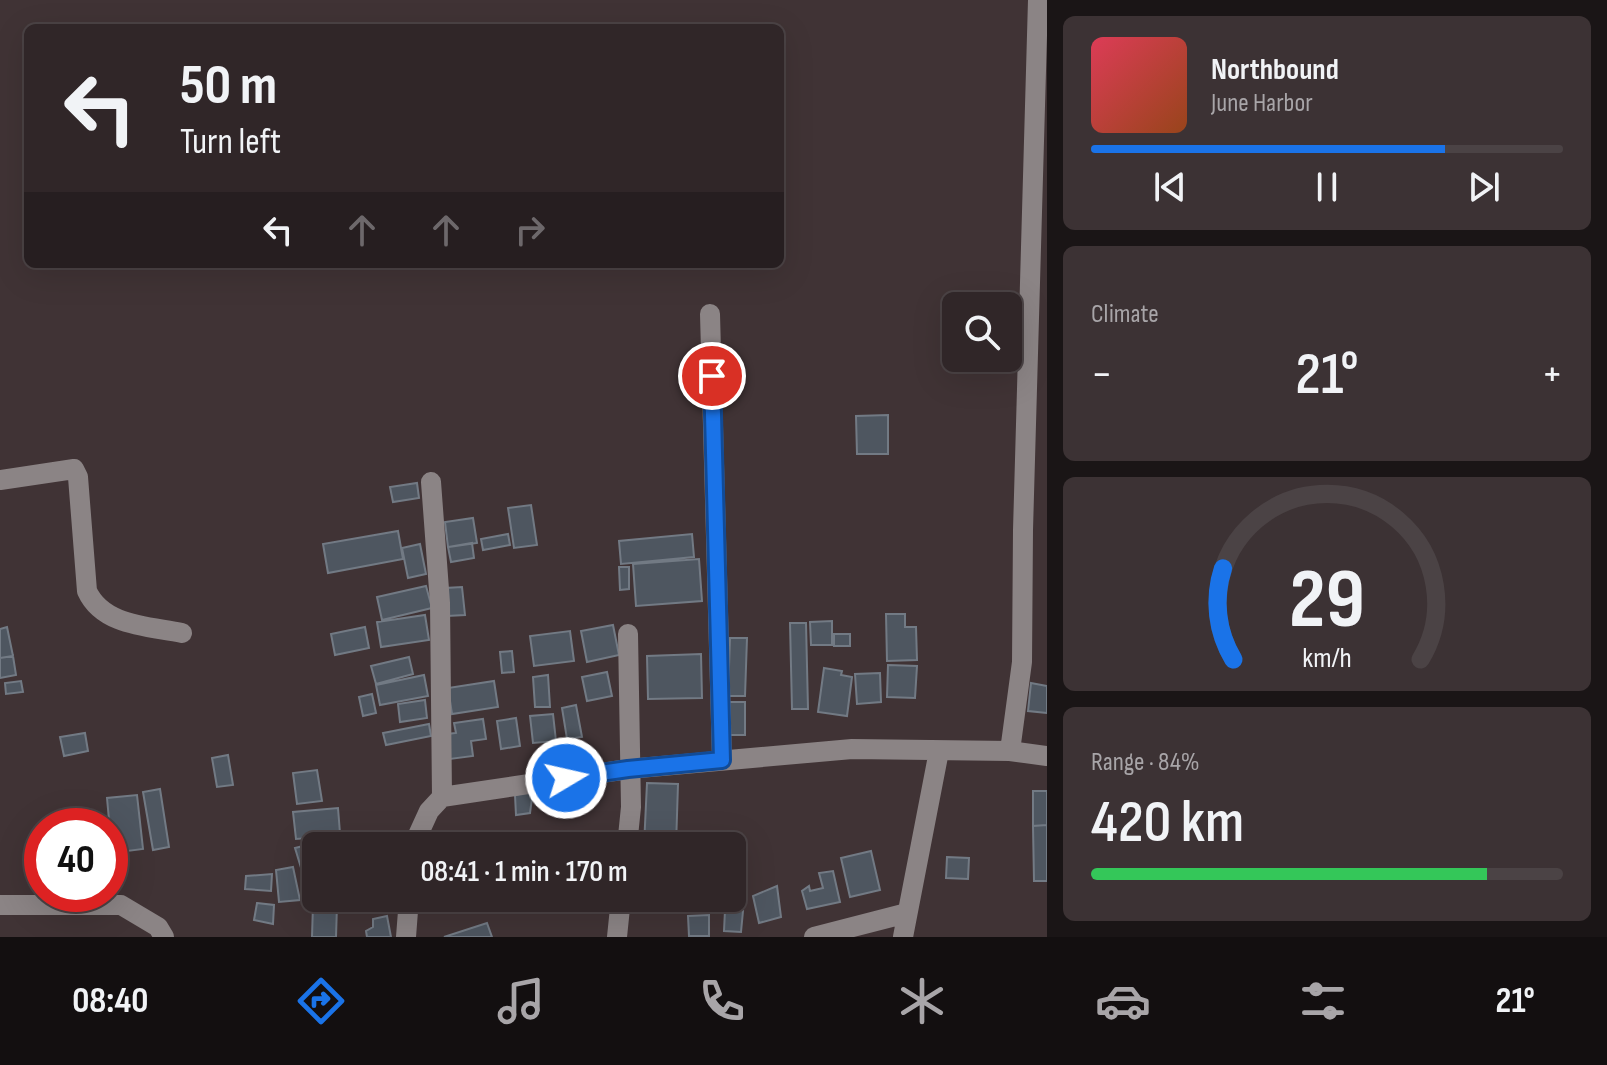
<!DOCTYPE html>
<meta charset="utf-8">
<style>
body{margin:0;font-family:"Sofia Sans Condensed",sans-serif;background:#3c3234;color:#f1f3f6;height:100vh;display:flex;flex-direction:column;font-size:30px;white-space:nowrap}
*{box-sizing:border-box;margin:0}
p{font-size:26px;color:#a8a5a8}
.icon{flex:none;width:44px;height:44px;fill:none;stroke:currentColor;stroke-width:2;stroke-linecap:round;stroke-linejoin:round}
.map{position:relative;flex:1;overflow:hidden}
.side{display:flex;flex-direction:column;gap:16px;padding:16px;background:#1a1516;width:560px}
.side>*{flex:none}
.hud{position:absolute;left:24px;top:24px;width:760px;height:244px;border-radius:12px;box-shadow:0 8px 32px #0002,0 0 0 2px #4b4345;background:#302628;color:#f1f3f6;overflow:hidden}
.tools{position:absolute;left:942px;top:292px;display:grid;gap:16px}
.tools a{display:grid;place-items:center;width:80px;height:80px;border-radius:12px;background:#302628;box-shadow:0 8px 32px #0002,0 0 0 2px #4b4345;font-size:40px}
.speed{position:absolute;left:24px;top:808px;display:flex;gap:16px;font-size:40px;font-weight:700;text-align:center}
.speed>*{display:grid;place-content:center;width:104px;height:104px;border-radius:50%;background:#302628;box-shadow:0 8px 32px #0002,0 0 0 2px #4b4345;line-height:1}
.speed .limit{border:12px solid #d22;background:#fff;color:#111}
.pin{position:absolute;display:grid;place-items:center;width:68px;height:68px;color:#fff;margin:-34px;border:4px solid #fff;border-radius:50%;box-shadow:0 2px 8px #0007}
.me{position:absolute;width:88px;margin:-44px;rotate:81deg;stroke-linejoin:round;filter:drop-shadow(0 0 6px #0008)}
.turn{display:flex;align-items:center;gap:28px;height:168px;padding:0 24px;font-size:36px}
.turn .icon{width:104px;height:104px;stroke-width:2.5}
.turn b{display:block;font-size:56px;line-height:68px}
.lanes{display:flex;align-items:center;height:76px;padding:0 24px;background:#0003;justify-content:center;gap:40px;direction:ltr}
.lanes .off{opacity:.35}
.big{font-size:60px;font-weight:600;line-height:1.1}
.side .widget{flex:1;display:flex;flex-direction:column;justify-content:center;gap:12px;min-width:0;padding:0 28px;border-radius:12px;background:#3c3234}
.side .dial{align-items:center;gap:0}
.dial svg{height:208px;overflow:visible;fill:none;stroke:#4b4345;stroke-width:7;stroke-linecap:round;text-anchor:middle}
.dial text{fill:#f1f3f6;stroke:none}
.song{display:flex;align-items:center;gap:24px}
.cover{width:96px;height:96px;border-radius:12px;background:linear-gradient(135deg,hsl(350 70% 55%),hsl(20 70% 35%))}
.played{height:8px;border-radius:4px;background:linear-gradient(90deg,#1a73e8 75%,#4b4345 75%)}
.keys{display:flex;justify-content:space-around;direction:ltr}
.heat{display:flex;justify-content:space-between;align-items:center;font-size:44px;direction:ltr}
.charge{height:12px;border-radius:6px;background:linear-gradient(90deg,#34c759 84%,#4b4345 0)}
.trip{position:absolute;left:302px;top:832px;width:444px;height:80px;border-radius:12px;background:#302628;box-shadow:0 8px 32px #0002,0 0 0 2px #4b4345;font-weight:600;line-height:80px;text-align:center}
.menu{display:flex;height:128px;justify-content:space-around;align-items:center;background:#130f10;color:#a8a5a8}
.menu .icon{width:56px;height:56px}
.menu .selected{color:#1a73e8}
.menu b{font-size:36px;color:#f1f3f6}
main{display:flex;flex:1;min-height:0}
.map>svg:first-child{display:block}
</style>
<main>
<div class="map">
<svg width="1047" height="937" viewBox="0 0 1047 937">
<rect width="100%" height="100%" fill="#403335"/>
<path fill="#4e5660" stroke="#727a84" stroke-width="2" d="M888 415V454H857L856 416Z
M417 483 419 498 393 502 390 487Z
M531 505 537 545 514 548 508 508Z
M473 518 477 543 448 547 445 522Z
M398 531 403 559 328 573 323 544Z
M508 534 510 545 483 550 481 539Z
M692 534 694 557 621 564 619 541Z
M472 543 474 558 451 562 448 547Z
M420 544 426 574 408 578 402 548Z
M699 559 702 601 636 606 633 564Z
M619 567H629V589L620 590Z
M426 586 432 608 382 620 377 597Z
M462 587 465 615 447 616 445 588Z
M886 614H905V627H916L917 660 887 661Z
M425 615 429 640 381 647 377 622Z
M832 621V645H811L810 622Z
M790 623H806L808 709H792Z
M613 625 619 655 587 662 581 631Z
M7 627 13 656 0 658V629Z
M365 627 369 648 335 655 331 634Z
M570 631 574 661 534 666 530 636Z
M834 634H850V646H834Z
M730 638H747L745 696H728Z
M512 651 514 672 502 673 500 652Z
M701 654 702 698 648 699 647 656Z
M13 656 16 675 0 678V658Z
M409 657 413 674 376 684 371 666Z
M888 665 917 666 915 698 887 697Z
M824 668 842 671 841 675 852 677 847 716 818 712Z
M607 672 612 696 587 701 582 677Z
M880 673 881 702 857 704 855 674Z
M424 675 428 696 380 705 376 685Z
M548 675 550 707H535L533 677Z
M21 681 23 692 6 694 5 683Z
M494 681 498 707 452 714 448 688Z
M1031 683 1047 686V713L1028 711Z
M372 694 376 713 363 716 359 697Z
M425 700 427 718 400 722 398 704Z
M728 702H745V735H728Z
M576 705 582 737 567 739 562 708Z
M553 714 556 741 533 743 530 716Z
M516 718 520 746 501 749 497 721Z
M483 719 486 739 471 741 473 756 450 759 447 734 456 733 454 723Z
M429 724 431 736 386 745 383 733Z
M85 733 88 751 64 756 60 737Z
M228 755 233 785 217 787 212 758Z
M317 770 322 801 297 804 293 773Z
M647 783 678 784 676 846H644Z
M160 789 169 847 153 850 143 792Z
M533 791 530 813 516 815 515 795Z
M1033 791H1047V825L1033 826Z
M137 795 143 849 112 853 107 798Z
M338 808 341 846H322V837L296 839 293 812Z
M1047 825V881H1034L1033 826Z
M315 843 316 853 313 854 316 864V890L308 891 295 848Z
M871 851 880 890 850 897 841 858Z
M947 857 969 858 968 879 946 878Z
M293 867 300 900 279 902 276 870Z
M833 871 840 902 807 909 802 891 809 886 810 891 823 888 819 873Z
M272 874 271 891 245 889 246 876Z
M777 886 781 917 759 923 753 896Z
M358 898H394L393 906 360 911Z
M257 903 274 905 273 924 254 920Z
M313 904 337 905 336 937H312Z
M725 910 743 911 741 932 724 931Z
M709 915V936H689L688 916Z
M387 916 391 937H367L366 931 373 927V919Z
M487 923 492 937H444Z"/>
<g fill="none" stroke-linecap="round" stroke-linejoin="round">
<path stroke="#8b8485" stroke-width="20" d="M710 314 722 760
M0 480 74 469 78 477 87 591C103 626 148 626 182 633
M431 482 440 603 442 797
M1010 751 1022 662 1023 530 1038 0
M442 797 628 769 852 749 1010 751 1047 756
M413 846 429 811 442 797
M627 846 631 807 628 634
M0 905H121L158 927 164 937
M406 937 409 898
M617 937 621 898
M814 937 907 913
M903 937 939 751"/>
</g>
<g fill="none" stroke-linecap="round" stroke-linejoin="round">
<g stroke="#114b97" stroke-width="20">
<path id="route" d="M566 778 628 769 722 760 712 376"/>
</g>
<use href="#route" stroke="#1a73e8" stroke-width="14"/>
</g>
</svg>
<div class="tools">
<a><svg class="icon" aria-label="search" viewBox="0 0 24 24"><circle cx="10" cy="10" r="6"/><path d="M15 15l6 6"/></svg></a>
</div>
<div class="speed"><div class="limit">40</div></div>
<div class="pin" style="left:712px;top:376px;background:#d93025"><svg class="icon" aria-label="arrive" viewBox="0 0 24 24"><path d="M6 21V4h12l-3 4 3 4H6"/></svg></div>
<svg class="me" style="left:566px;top:778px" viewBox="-20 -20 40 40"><circle r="17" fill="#1a73e8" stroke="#fff" stroke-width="3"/><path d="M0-11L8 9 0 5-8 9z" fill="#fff"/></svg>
<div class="trip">08:41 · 1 min · 170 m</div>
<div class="hud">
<div class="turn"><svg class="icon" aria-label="left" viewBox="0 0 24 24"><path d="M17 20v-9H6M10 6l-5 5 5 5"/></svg><div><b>50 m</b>Turn left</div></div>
<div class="lanes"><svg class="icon" aria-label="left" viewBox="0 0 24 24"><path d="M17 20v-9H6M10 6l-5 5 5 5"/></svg><svg class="icon off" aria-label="ahead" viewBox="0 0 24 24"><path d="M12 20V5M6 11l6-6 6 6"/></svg><svg class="icon off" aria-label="ahead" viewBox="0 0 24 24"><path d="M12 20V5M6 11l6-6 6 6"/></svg><svg class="icon off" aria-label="right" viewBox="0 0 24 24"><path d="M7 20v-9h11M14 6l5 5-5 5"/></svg></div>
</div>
</div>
<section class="side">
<div class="widget">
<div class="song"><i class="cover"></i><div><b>Northbound</b><p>June Harbor</p></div></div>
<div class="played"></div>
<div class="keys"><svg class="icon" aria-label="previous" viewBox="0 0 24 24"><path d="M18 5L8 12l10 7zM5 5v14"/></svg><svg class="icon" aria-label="pause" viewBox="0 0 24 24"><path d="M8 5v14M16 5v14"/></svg><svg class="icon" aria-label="next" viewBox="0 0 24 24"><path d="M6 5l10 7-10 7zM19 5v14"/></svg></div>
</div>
<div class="widget"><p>Climate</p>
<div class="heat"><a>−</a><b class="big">21°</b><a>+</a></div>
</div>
<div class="widget dial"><svg viewBox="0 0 100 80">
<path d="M14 69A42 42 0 1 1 86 69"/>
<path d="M14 69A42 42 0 0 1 10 34" stroke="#1a73e8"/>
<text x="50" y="56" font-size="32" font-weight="700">29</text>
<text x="50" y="72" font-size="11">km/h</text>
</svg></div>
<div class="widget"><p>Range · 84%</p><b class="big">420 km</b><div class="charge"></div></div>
</section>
</main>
<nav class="menu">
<b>08:40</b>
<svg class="icon selected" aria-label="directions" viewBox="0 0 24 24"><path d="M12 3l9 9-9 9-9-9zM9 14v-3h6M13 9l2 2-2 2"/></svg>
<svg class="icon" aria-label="music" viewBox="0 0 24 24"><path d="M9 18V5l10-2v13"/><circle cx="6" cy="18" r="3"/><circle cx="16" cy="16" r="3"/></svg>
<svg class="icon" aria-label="phone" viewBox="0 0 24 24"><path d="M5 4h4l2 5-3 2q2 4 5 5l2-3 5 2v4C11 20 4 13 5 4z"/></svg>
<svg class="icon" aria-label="climate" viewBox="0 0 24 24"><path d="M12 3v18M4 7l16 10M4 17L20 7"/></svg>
<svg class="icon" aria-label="car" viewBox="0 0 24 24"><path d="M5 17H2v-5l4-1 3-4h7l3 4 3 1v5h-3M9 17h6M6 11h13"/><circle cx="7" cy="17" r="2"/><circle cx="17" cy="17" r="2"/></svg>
<svg class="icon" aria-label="filters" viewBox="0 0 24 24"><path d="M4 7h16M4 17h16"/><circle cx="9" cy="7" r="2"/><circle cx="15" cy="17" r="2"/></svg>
<b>21°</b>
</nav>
